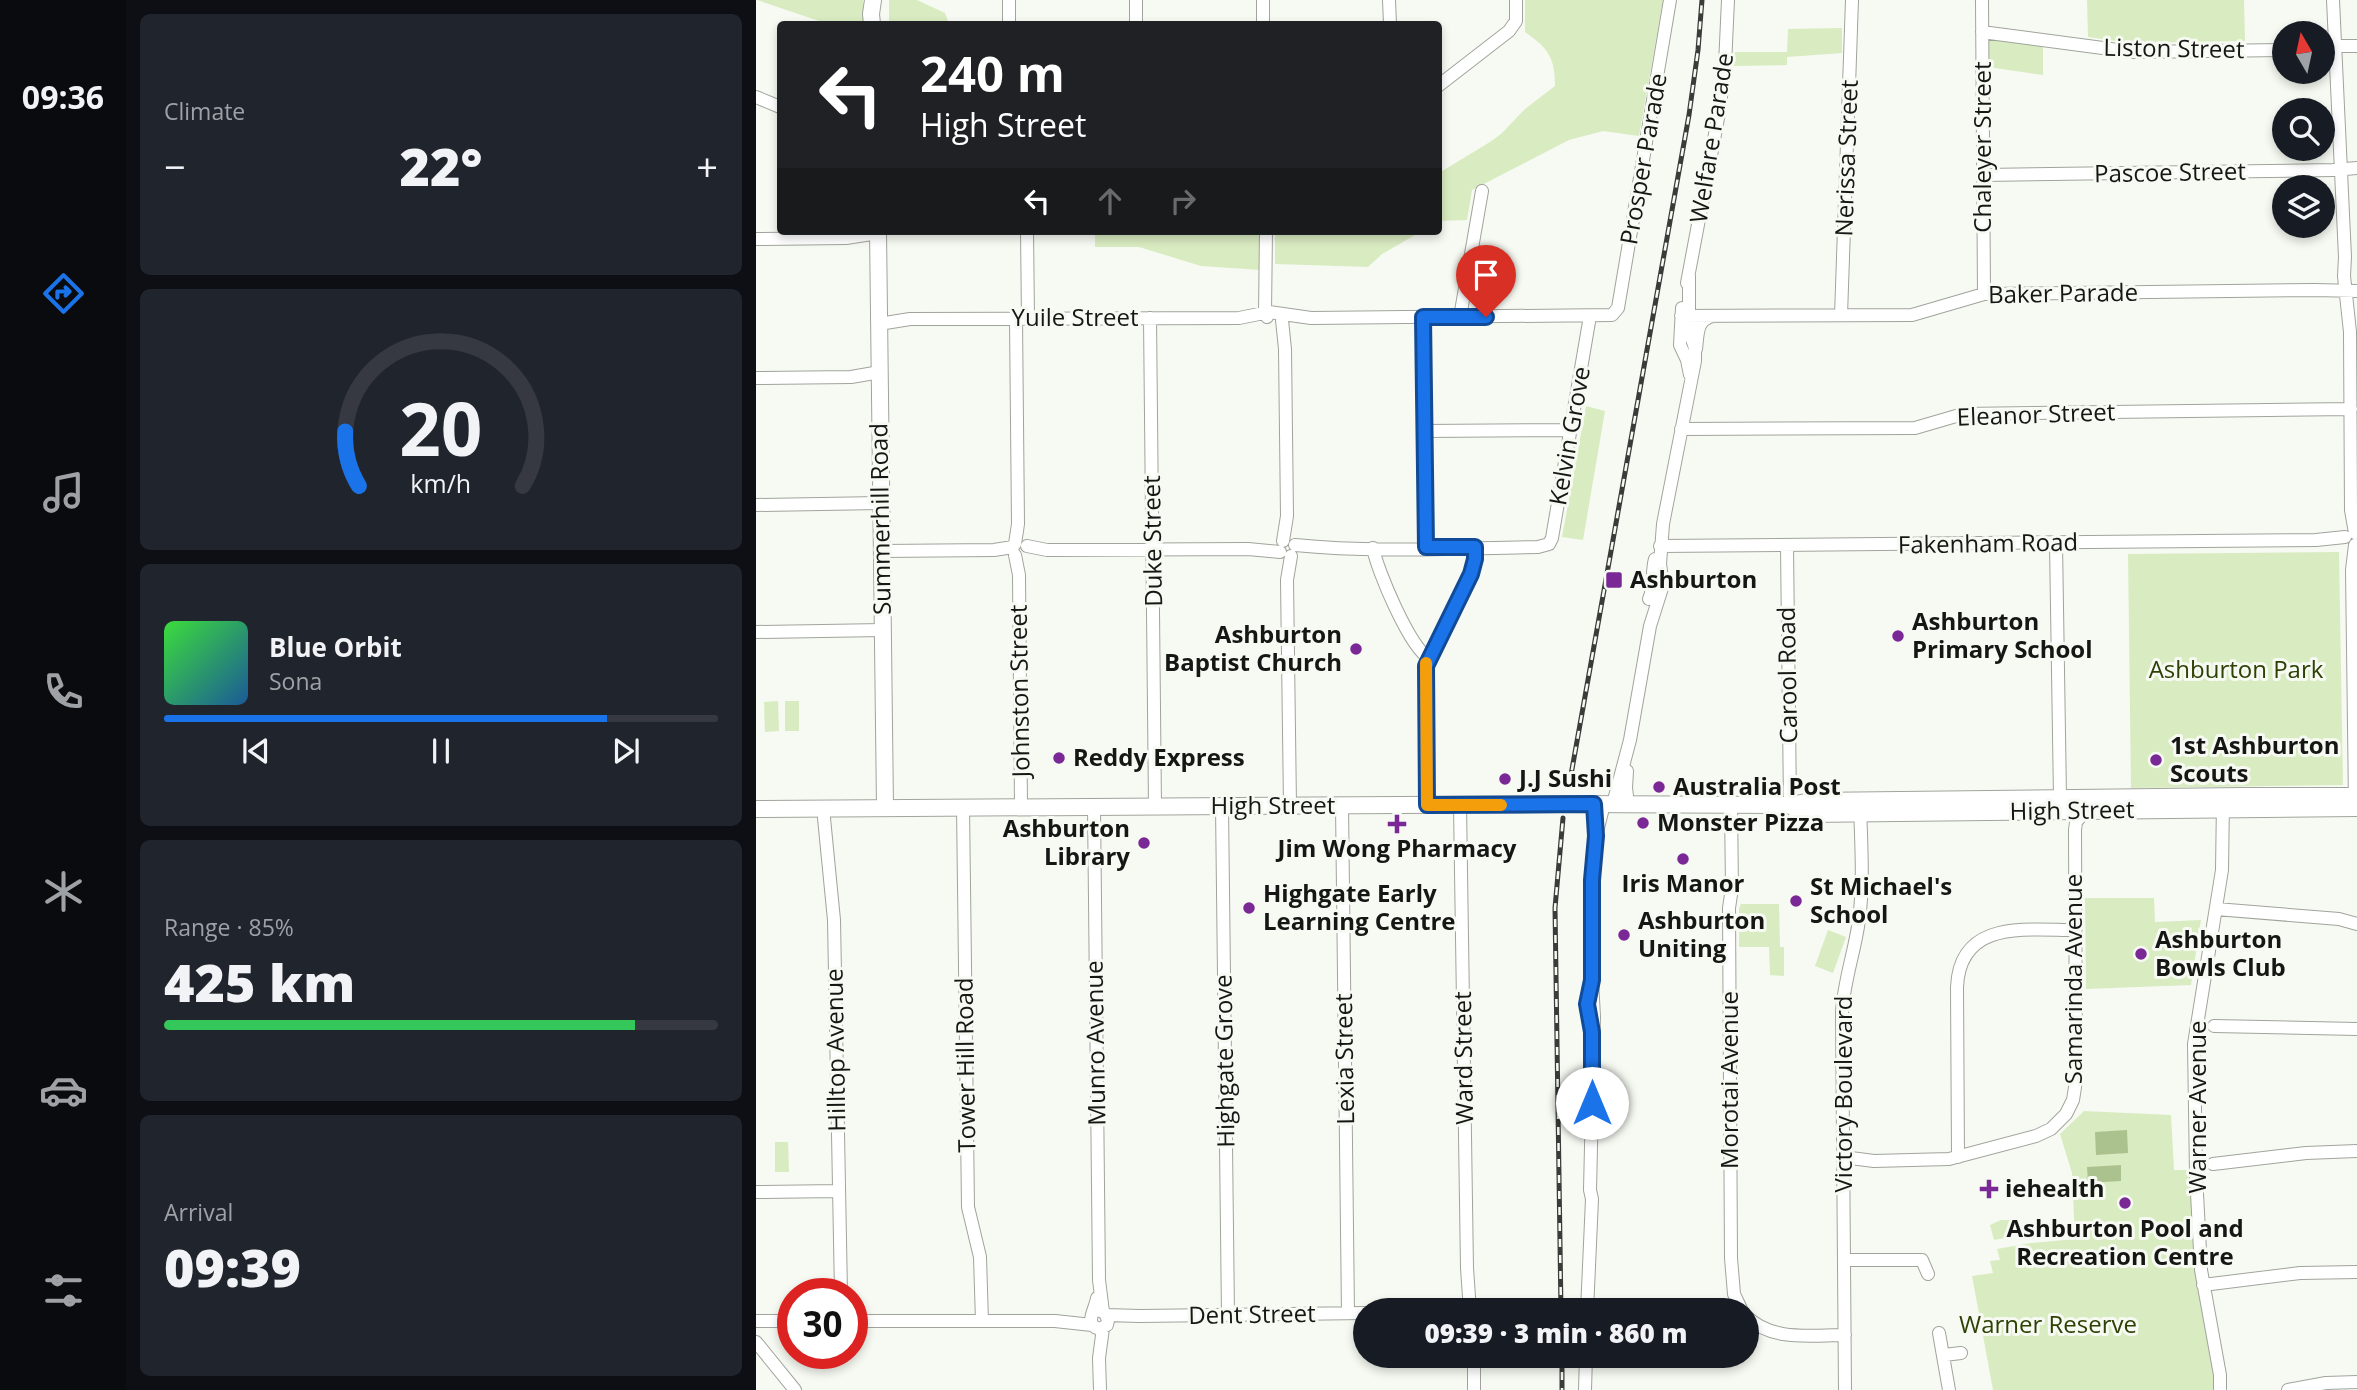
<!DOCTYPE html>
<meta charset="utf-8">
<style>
body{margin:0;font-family:"Open Sans",sans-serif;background:#20242c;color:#f1f3f6;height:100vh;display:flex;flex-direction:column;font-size:26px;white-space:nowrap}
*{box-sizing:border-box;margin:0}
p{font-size:23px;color:#9ea1a6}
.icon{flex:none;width:38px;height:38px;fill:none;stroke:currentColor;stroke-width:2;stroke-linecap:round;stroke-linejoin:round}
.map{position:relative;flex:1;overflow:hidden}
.side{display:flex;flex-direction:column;gap:14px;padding:14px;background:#0d0f14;width:630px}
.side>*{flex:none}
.guide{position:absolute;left:21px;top:21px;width:665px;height:214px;border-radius:7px;box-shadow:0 4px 10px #0003;background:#202124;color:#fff;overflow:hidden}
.needle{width:46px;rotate:351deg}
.fabs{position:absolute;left:1516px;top:21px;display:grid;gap:14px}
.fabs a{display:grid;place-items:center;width:63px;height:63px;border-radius:50%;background:#171b24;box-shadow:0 4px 10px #0003;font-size:35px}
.speed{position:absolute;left:21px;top:1278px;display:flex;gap:14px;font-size:35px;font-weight:700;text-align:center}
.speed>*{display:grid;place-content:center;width:91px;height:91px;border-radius:50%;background:#171b24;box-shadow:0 4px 10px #0003;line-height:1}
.speed .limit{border:10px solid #d22;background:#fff;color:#111}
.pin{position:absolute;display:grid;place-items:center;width:60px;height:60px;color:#fff;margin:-72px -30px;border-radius:50% 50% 50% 0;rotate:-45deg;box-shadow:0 0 7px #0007}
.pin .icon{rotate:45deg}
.me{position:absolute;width:77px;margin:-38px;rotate:0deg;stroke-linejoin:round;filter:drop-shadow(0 0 5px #0008)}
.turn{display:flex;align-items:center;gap:24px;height:147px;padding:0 28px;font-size:32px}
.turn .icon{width:91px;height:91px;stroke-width:2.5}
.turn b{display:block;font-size:49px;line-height:60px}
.lanes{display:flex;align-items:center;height:66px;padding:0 28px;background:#0003;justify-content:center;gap:35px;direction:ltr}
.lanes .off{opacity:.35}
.big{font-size:52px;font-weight:800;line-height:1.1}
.side .widget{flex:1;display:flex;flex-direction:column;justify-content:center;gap:10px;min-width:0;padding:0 24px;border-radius:10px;background:#20242c}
.side .dial{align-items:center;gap:0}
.dial svg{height:182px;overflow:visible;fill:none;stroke:#363941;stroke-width:7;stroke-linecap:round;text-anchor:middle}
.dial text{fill:#f1f3f6;stroke:none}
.song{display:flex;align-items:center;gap:21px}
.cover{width:84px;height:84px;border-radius:10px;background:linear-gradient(135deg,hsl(120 70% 55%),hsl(210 70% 35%))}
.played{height:7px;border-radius:4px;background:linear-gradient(90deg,#1a73e8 80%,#363941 80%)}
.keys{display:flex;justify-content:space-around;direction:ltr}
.heat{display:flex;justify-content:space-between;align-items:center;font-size:38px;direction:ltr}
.charge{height:10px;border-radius:5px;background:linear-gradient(90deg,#34c759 85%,#363941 0)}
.trip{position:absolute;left:597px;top:1298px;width:406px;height:70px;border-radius:35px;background:#171b24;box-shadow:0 4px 10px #0003;font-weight:800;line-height:70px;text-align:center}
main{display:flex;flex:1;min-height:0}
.menu{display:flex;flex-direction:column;width:126px;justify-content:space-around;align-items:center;background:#090b0e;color:#9ea1a6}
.menu .icon{width:49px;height:49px}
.menu .active{color:#1a73e8}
.menu b{font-size:32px;color:#f1f3f6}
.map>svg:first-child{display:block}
</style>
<main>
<nav class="menu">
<b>09:36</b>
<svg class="icon active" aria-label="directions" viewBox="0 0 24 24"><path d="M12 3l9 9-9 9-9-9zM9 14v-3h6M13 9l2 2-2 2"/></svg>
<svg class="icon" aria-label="music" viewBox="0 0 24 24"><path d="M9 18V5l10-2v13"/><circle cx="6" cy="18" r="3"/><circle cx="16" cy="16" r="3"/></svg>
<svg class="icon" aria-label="phone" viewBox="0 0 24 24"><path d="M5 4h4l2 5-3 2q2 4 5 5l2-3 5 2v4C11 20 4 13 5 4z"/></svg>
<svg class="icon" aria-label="climate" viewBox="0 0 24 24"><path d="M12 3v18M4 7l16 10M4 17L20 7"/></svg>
<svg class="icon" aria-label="car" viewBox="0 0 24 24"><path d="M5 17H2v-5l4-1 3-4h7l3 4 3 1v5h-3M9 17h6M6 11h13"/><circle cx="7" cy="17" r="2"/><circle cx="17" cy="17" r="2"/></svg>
<svg class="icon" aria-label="filters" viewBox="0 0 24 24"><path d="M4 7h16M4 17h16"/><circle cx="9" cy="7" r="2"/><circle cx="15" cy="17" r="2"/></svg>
</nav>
<section class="side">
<div class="widget"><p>Climate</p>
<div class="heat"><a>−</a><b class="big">22°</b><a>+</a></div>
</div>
<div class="widget dial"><svg viewBox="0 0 100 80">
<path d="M14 69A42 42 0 1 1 86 69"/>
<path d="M14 69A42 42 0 0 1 8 45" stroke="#1a73e8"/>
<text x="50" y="56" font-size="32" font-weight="700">20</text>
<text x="50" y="72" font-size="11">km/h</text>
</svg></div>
<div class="widget">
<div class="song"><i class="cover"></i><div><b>Blue Orbit</b><p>Sona</p></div></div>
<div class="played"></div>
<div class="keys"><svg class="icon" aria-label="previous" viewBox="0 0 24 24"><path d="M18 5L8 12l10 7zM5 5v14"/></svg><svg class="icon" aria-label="pause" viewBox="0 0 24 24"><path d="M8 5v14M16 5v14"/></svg><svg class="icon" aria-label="next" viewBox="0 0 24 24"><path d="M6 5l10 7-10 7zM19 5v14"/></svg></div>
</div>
<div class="widget"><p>Range · 85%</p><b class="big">425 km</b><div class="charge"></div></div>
<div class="widget"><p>Arrival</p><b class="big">09:39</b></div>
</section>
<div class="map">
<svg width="1601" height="1390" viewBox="0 0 1601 1390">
<rect width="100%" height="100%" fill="#f6faf2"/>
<path fill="#d9ebc1" d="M1 0H107V24H72Z
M133 0H161L189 13 193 24H133Z
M769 0H907L883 136 847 131 813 140 716 190 711 220 683 221V173L734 142 745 134 769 109 799 86C799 57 792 48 769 32Z
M1331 0H1488L1489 41 1374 43 1332 37Z
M1086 28V53L1031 57V65L977 66 979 52H1031L1032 29Z
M1232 37 1287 46V75L1232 67Z
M339 231H491L504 233 505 270 445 266 383 247H339Z
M519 231 574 233 580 231H666L626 254 612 267 519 264Z
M830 406 849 411 827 540 806 537Z
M1583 552 1587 785 1375 788 1372 554Z
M22 701 23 731 9 732 8 702Z
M29 701H43V731H29Z
M1329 898H1398L1399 922 1445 920 1435 985 1330 989Z
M985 904H1023L1024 947H1028V976L1014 975 1013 947H983V909Z
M1072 930 1090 937 1077 973 1059 966Z
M1328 1111 1415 1115 1418 1170H1435L1461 1390H1237L1216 1276 1237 1273 1234 1261 1244 1260 1241 1249 1275 1243 1319 1239 1316 1173 1304 1134Z
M19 1142H32L33 1172H19Z
M1245 1220H1256L1254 1237 1238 1240 1234 1225Z"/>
<path fill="#acc28e" d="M1371 1130 1372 1153 1340 1155 1339 1132Z
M1365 1165V1181L1332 1183 1331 1167Z"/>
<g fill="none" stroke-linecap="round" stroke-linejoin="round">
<g stroke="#a1a49c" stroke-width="14">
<path id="minor" d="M253 0V24
M380 0V24
M507 0V24
M633 0 634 24
M1226 0 1228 294
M1577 0 1589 257 1588 276 1594 332 1595 510 1599 533
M1226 32 1377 52 1528 50
M1579 46H1601
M682 86 753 31 760 21V0
M0 97 24 107
M1227 175 1577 170 1601 168
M271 231 272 319
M510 231 509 312 511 317
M0 239 90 238 122 233
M931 283 963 113 969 65 972 0
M926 308 924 345 931 360 934 375
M1085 315 1096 0
M925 316 1156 315 1228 294 1559 290 1601 291
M667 317 670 547
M704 317 726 191
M394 318 399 806
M123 324 154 319 483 318 513 312 555 318 856 315 862 308 914 0
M940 349C942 334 940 320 957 316
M0 378 95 377 124 372
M925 429 1159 428 1207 414 1595 409
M668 431 815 430
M0 505 125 503
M527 541 531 516 529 349 526 320 529 315
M1300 543 1304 798
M259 544 262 524 260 319
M539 545C619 553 702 548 782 547L793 544 796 538 834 316
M1599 545 1596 570 1599 804
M271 546 291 550 492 549 524 552
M904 546 1560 540 1589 537
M1031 546 1034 805
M617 548C621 570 654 648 673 658L669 671 671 805
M126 551 238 550 257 547
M259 555 263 575 265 807
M893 599C899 586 895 573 899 559
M0 632 127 630
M673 658 715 574 719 559V547
M871 771 870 788 872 804
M857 804 874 740 894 626 907 585 904 564 907 524 939 361V348L933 330V276
M586 805 592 1313
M704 805 711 1268 714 1311
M975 805 976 888 973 908 975 1258 978 1294 986 1311
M207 806 212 1207 224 1257 226 1321
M338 806 343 1280 347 1312
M466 806 472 1315
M534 806 531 580 535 556
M67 808 78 920 85 1293
M1460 909 1583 919 1601 924
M834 987 836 871 840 836 848 804
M1458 1026 1601 1029
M1087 1157 1118 1161 1193 1159 1280 1136 1295 1129 1310 1114 1317 1100 1320 1081 1319 830 1320 822 1330 810
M1202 1157 1201 987C1204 919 1271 930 1319 930
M1457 1164 1550 1153 1601 1151
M0 1192 82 1191
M1088 1260H1166L1172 1274
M1447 1285 1544 1273 1601 1272
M341 1298C339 1311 327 1325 344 1329L351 1325 352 1320 349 1313 344 1311
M831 1311 836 1199 834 1190 838 1017 836 980
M350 1315 384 1316 609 1313
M990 1316C1016 1342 1055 1335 1089 1335
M0 1321H37
M96 1321H299L336 1325
M1183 1333 1193 1390
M0 1342 39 1390
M1188 1355 1205 1353
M718 1356V1390
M344 1390 343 1358 347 1328
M829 1390 830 1356
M1089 1390 1086 1012C1088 980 1099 951 1103 920 1108 882 1105 842 1104 804
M1464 1390V1375L1445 1270 1440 1174 1438 1044 1466 870 1467 801
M1532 1390 1570 1383 1601 1382"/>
</g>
<g stroke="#a1a49c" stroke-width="18">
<path id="major" d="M116 24 115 14 117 0
M122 231 129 807
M817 804 1034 805 1055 801 1485 796H1601
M1034 805 1042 811 1052 814 1601 808
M0 809 801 804"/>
</g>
<use href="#minor" stroke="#fff" stroke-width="12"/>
<use href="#major" stroke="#fff" stroke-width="16"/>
<g stroke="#3a3c39" stroke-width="5">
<path id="rail" d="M813 786 933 115 942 50 946 0
M805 1311 799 908 807 818
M806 1356V1390"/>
</g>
<use href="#rail" stroke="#f6faf2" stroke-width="2.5" stroke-dasharray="8" stroke-linecap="butt"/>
<g stroke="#a1a49c" stroke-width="18" stroke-linecap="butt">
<path id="major-bridge" d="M801 804H817"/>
</g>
<use href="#major-bridge" stroke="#fff" stroke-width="16"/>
</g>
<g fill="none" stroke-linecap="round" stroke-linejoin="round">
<g stroke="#114b97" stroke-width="18">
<path id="route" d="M730 317H667L670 547H719V559L715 574 670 666 671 805 838 804 840 836 836 880V980L831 1004 836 1032V1103"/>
</g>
<use href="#route" stroke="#1a73e8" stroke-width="12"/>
<path stroke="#f59e0b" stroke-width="12" d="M670 663 671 805H745"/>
</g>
<g fill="#7b2897" stroke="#f6faf2" stroke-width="2.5">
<rect x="849" y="571" width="18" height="18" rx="3.5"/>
<circle cx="1142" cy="636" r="7"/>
<circle cx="600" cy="649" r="7"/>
<circle cx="303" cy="758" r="7"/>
<circle cx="1400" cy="760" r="7"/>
<circle cx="749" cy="779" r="7"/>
<circle cx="903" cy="787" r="7"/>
<circle cx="887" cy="823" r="7"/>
<path d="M637.5 813.5h7v7h7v7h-7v7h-7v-7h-7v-7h7z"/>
<circle cx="388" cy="843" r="7"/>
<circle cx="927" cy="859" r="7"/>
<circle cx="1040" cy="901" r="7"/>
<circle cx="493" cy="908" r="7"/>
<circle cx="868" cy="935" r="7"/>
<circle cx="1385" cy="954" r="7"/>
<path d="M1229.5 1178.5h7v7h7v7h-7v7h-7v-7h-7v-7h7z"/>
<circle cx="1369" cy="1203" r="7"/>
</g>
<g text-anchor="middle" stroke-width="6" stroke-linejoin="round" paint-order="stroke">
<g font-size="24" fill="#161715" stroke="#f6faf2">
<text transform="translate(1418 49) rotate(1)" y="8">Liston Street</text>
<text transform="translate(956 138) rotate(-81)" y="8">Welfare Parade</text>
<text transform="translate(1227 147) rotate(-90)" y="8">Chaleyer Street</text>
<text transform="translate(1091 158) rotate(-88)" y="8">Nerissa Street</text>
<text transform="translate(888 159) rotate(-80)" y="8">Prosper Parade</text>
<text transform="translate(1414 173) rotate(-1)" y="8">Pascoe Street</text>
<text transform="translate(1307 294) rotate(-1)" y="8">Baker Parade</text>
<text x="319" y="326">Yuile Street</text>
<text transform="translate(1280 415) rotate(-2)" y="8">Eleanor Street</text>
<text transform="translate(814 436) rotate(-80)" y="8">Kelvin Grove</text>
<text transform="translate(125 519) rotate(-91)" y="8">Summerhill Road</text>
<text transform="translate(397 541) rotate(-91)" y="8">Duke Street</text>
<text transform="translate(1232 544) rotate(-1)" y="8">Fakenham Road</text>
<text transform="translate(1032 675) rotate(-91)" y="8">Carool Road</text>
<text transform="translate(264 691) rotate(-91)" y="8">Johnston Street</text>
<text x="517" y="814">High Street</text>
<text transform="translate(1316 811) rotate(-1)" y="8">High Street</text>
<text transform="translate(1318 979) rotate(-90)" y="8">Samarinda Avenue</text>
<text transform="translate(340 1043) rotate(-91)" y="8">Munro Avenue</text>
<text transform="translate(80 1050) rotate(-91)" y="8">Hilltop Avenue</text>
<text transform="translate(708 1058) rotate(-91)" y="8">Ward Street</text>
<text transform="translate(589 1059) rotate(-91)" y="8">Lexia Street</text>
<text transform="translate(469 1061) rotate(-91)" y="8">Highgate Grove</text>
<text transform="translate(210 1065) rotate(-91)" y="8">Tower Hill Road</text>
<text transform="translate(974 1080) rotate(-90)" y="8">Morotai Avenue</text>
<text transform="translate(1088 1094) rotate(-90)" y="8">Victory Boulevard</text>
<text transform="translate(1442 1107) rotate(-90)" y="8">Warner Avenue</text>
<text transform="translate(496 1315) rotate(-1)" y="8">Dent Street</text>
</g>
<g font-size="24" font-weight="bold" fill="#161715" stroke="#f6faf2" text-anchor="start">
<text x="874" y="588">Ashburton</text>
<text x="1156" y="630">Ashburton<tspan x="1156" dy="28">Primary School</tspan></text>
<text x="586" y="643" text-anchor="end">Ashburton<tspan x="586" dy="28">Baptist Church</tspan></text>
<text x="1414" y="754">1st Ashburton<tspan x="1414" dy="28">Scouts</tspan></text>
<text x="317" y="766">Reddy Express</text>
<text x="763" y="787">J.J Sushi</text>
<text x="917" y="795">Australia Post</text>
<text x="901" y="831">Monster Pizza</text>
<text x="374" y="837" text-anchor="end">Ashburton<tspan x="374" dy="28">Library</tspan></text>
<text x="641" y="857" text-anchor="middle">Jim Wong Pharmacy</text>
<text x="927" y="892" text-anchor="middle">Iris Manor</text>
<text x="1054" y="895">St Michael's<tspan x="1054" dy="28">School</tspan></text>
<text x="507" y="902">Highgate Early<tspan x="507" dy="28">Learning Centre</tspan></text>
<text x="882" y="929">Ashburton<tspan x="882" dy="28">Uniting</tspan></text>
<text x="1399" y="948">Ashburton<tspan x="1399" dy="28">Bowls Club</tspan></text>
<text x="1249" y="1197">iehealth</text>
<text x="1369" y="1237" text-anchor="middle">Ashburton Pool and<tspan x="1369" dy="28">Recreation Centre</tspan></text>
</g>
<g font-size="24" fill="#2e4105" stroke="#f6faf2">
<text x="1480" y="678">Ashburton Park</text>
<text x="1292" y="1333">Warner Reserve</text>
</g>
</g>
</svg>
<div class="fabs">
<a><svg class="needle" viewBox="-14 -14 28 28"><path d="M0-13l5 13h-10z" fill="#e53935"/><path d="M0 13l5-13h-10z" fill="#9ea1a6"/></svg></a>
<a><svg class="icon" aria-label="search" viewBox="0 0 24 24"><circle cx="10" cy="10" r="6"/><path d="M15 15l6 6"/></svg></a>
<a><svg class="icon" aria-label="layers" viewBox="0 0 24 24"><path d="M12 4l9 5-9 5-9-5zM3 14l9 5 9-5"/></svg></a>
</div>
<div class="speed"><div class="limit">30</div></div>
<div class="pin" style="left:730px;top:317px;background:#d93025"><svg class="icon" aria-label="arrive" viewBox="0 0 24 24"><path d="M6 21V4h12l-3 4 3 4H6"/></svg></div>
<svg class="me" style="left:836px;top:1103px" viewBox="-20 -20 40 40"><circle r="19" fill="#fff"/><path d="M0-13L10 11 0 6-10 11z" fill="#1a73e8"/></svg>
<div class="trip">09:39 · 3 min · 860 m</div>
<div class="guide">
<div class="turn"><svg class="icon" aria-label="left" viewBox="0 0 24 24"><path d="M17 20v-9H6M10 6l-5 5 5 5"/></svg><div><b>240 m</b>High Street</div></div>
<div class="lanes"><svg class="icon" aria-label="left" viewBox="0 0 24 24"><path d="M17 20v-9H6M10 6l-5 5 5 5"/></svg><svg class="icon off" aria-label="ahead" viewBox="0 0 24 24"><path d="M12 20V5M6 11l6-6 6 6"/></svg><svg class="icon off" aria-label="right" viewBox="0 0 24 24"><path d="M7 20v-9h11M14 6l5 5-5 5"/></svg></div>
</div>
</div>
</main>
